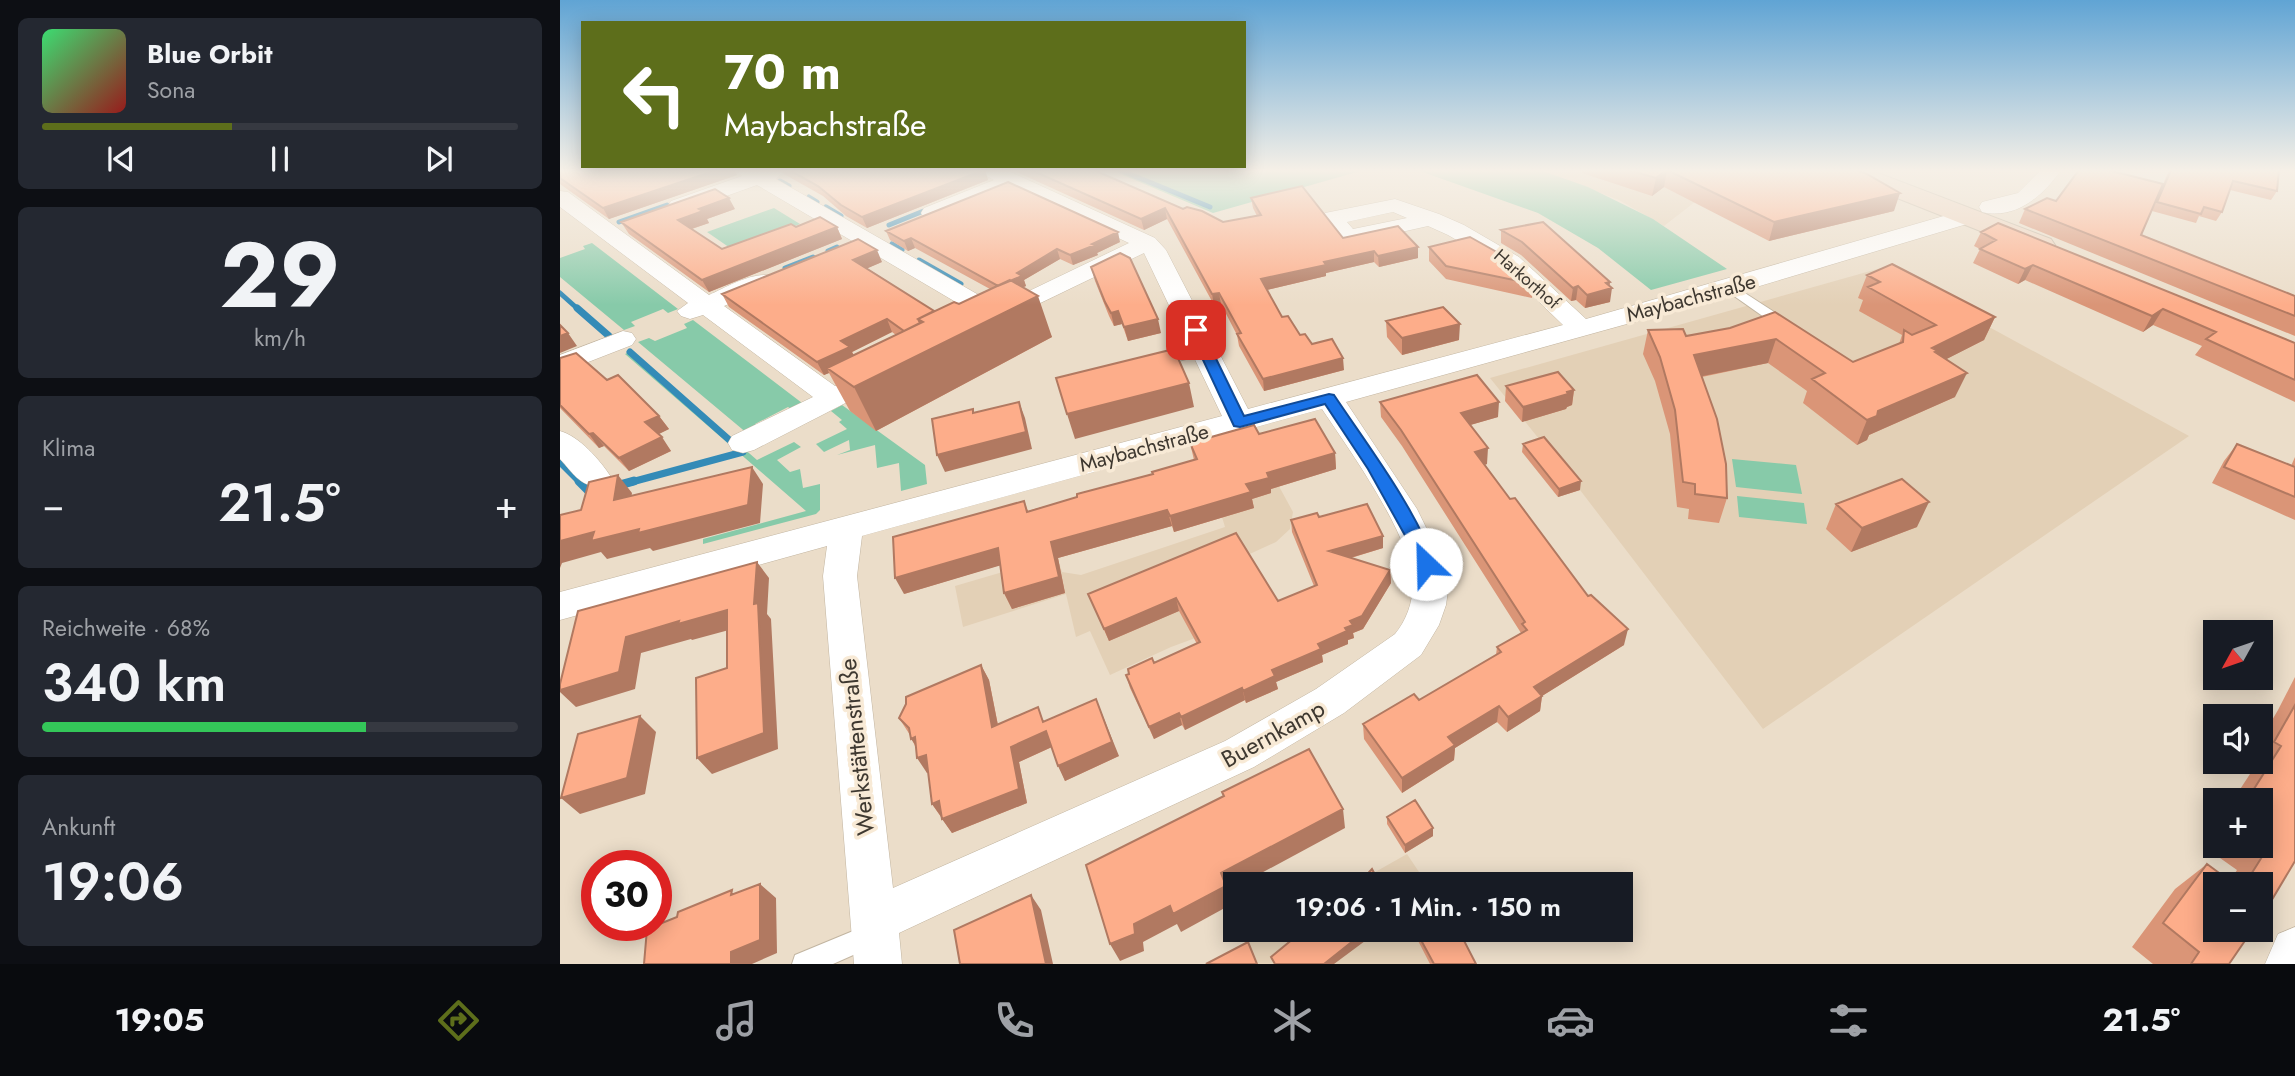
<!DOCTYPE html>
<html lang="de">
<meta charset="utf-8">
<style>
body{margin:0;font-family:Jost,sans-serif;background:#242831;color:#f1f3f6;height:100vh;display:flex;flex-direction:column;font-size:26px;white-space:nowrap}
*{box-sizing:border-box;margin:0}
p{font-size:23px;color:#9ea1a6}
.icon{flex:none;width:38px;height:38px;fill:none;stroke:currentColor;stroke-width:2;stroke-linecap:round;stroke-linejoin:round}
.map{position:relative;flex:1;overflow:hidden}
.panel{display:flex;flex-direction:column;gap:18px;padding:18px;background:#0d0f14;width:560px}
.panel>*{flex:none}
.banner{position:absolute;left:21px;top:21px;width:665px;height:147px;border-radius:0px;box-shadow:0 4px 18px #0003;background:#5d6e1b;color:#fff;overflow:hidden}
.needle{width:46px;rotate:230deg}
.tools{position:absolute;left:1643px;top:620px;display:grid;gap:14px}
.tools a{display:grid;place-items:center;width:70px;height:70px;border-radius:0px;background:#171b24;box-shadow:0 4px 18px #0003;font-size:35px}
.speed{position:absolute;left:21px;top:850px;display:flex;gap:14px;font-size:35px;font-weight:700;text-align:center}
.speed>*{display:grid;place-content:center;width:91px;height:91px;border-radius:50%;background:#171b24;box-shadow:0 4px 18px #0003;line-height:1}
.speed .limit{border:10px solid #d22;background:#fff;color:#111}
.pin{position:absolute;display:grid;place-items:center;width:60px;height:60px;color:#fff;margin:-30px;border-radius:14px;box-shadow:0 4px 10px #0006}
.me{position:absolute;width:77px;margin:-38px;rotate:336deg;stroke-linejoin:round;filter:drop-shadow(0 0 5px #0008)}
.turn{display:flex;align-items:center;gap:24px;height:147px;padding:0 28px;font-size:32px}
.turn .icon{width:91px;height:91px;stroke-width:2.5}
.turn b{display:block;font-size:49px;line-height:60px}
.big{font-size:52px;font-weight:600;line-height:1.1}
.panel .card{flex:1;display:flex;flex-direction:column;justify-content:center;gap:10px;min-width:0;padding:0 24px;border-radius:10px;background:#242831}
.panel .dial{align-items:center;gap:0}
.dial b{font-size:91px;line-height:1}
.song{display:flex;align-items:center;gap:21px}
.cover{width:84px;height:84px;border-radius:10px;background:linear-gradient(135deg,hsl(140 70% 55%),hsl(0 70% 35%))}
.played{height:7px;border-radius:4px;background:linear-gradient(90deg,#5d6e1b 40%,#363941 40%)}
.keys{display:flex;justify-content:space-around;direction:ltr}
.heat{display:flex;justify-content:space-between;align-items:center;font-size:38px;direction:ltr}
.charge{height:10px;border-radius:5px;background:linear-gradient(90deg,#34c759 68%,#363941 0)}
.trip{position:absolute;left:663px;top:872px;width:410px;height:70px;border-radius:0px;background:#171b24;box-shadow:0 4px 18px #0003;font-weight:600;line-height:70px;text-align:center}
.dock{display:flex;height:112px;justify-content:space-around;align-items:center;background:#090b0e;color:#9ea1a6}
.dock .icon{width:49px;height:49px}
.dock .current{color:#5d6e1b}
.dock b{font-size:32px;color:#f1f3f6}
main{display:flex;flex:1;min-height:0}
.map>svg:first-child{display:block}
</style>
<main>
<section class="panel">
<div class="card">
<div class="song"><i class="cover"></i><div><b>Blue Orbit</b><p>Sona</p></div></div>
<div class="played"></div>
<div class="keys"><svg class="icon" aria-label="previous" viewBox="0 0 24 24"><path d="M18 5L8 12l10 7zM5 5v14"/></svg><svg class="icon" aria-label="pause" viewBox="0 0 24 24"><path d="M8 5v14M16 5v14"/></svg><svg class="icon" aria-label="next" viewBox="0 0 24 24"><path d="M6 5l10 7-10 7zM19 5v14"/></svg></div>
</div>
<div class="card dial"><b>29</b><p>km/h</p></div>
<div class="card"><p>Klima</p>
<div class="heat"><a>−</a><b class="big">21.5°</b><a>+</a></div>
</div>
<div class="card"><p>Reichweite · 68%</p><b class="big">340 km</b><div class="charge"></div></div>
<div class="card"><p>Ankunft</p><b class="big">19:06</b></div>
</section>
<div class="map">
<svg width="1735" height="964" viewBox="0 0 1735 964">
<rect width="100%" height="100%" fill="#ebddc9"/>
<path fill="#e3d0b6" d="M980 170H1176L1104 226 1059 200Z
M1321 268 1629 436 1203 729 1020 490 930 378Z
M715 479 733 512 730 529 716 542 681 558 717 608 611 647 550 675 530 631 516 637 506 594 403 627 395 586 497 556 502 572 521 575 665 527 657 500Z
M847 854 867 884H794Z
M685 929H894L913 964H656L690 946Z"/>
<path fill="#87caa9" d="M551 170H804L653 213Z
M857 170H980L1028 187 1093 219 1167 269 1091 290 1038 248 978 213Z
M214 208 240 224 173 250 147 232Z
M32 243 118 309 108 313 103 309 71 322 75 326 64 330 0 277V258L25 249 23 246Z
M133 320 246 406 235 412 228 407 195 424 200 429 188 434 78 342 89 338 95 341 127 328 124 324Z
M71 351 197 460 234 442 241 447 217 460 230 472 240 469 243 488 260 484V510L256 514 143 544V539L246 511 65 354Z
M282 405 365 465 367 484 341 491 339 463 317 468 315 445 277 455 290 450 289 440 264 452 256 444 287 429 279 422 282 420 271 411Z
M1172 459 1236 465 1242 494 1176 487Z
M1177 496 1244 503 1247 524 1179 517Z"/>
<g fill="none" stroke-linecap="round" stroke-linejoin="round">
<path stroke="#348bb7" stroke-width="5" d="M560 170 650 207
M220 181 229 186
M249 197 257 202
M266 207 281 216
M59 222 107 205
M329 225 371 208
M332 244 342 250
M268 251 277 247
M359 260 401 284
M225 268 253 257
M0 293 19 310"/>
<path stroke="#348bb7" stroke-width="7" d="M17 308 49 336
M0 462 21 483
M68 483 183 452 70 352"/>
<path stroke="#348bb7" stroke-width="9" d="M19 481 30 492 33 491
M56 486 74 481"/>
<g stroke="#c2b5a1" stroke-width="2">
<path id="service" d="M1171 284 1231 323V329H1221L1167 291V285Z
M646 346 653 350 651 353 597 366 590 362 592 359Z
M310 924 318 928 322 936 318 944 273 964H232L235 955Z"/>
</g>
<g stroke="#c2b5a1" stroke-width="1">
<path id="minor" d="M176 170H220L222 173 216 179 438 306 569 243 451 188 380 218H364L361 213 364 208 434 180 423 174 420 170H446L595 238 606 250 688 409 1003 325 943 267 888 235 868 226 788 244C776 241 769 228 762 218L765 213 835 199 879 214 904 225 959 257 1026 319 1401 211H1417L1420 216 1417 221 1146 302 786 402 857 509 885 566 889 583 886 605 879 625 861 655 784 713 694 767 339 933 342 964H294L263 576 267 546 0 620V592L662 416 584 253 437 324 428 321 197 185 119 213 111 211 108 206 111 201 182 176ZM833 212 847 218 793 229 787 222ZM762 409C788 448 853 538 853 584 853 602 846 621 835 634L756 689 665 741 333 888 297 576 302 536Z
M1481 170H1501C1484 195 1456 220 1422 212L1419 207 1422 202 1458 193Z
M0 191 8 192 149 295C167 287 193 271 213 276L216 281 213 286 164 306 275 386 289 381 299 384 303 390 299 396 194 450 183 453 172 450 168 443 172 436 253 397 143 315 130 319 121 316 117 311 128 303 0 207Z
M63 331 72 333 76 339 72 345 0 373V355Z
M0 431C19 436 40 460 51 477L46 485C23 491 14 474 0 459Z
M1735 927V964H1705L1718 934Z"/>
</g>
<g stroke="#c2b5a1" stroke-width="2">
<path id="secondary" d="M1276 170H1310L1491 239 1495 245 1491 251 1481 253 1471 251 1279 175Z"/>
</g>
<use href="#service" fill="#fff" fill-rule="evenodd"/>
<use href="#minor" fill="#fff" fill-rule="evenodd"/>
<use href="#secondary" fill="#eed4bf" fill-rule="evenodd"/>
</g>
<path fill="#da9577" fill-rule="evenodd" d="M0 170H174L177 175 49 219 0 184Z
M222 170H425L428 180 307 228 286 216 263 196 224 174Z
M452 170H534L623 209 663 222 697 216 693 208 691 198 783 238 858 258 819 267 814 262 766 273V276L707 290 722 317 740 335 784 370 704 391 679 346 677 335 661 304 654 305 607 219 584 230Z
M1022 170H1296L1334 211 1209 241 1104 187 1092 196 1022 173Z
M1609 170H1719L1717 191 1711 200 1670 190 1662 212 1656 221 1639 216 1636 223 1592 211Z
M175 209 147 219 149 223 132 229 162 249 236 227H277L282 239 149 292 69 234 61 222Z
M1465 209 1581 235 1735 296V336L1459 223Z
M941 230 1050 282V302L1025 308 1016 300 1011 301 961 255 941 243Z
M326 231 560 242 537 253 538 255 513 265 500 259 464 280 466 286 463 287 492 337 316 431 290 411 269 373 264 375 169 307 162 294 322 262 307 268 374 311 399 304 430 289 355 248 348 251 330 240ZM332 332 336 335 294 355 292 352Z
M1421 232 1735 343V402L1635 355 1642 346 1593 325 1583 332 1465 280 1458 284 1413 263 1420 249 1414 246Z
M869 247 973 284 972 298 886 279 869 261Z
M531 267 601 333 568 341 562 324 554 326 549 316 535 281Z
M1307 275 1435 317 1424 340 1386 359 1395 397 1309 435 1307 440 1297 445 1243 403 1247 391 1208 363 1142 377 1167 498 1159 523 1128 519 1129 509 1117 507 1110 434 1095 381 1083 354 1088 330 1126 336 1170 328 1215 312 1293 362 1339 344 1342 335 1299 311 1303 300 1298 298Z
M826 321 899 340 842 355 827 337Z
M0 358 47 380 99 416 109 429 98 434 111 451 69 471 44 446 39 448 0 408Z
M946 386 1014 390 1012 405 1007 407 1006 409 962 422 945 401Z
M820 402 938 417 910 425 927 464 924 465 950 499 1064 645 982 696 980 711 947 732 937 722 895 748 894 760 842 793 804 739 803 724 859 700 936 655 937 647 961 633 842 446 821 417Z
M699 434 775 453 776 469 711 489V493L692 499 694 508 614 532 612 526 498 558 505 593 452 609 444 593 440 565 344 594 464 501 468 511 517 497 593 474 634 460 630 443Z
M963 444 1020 490 998 497 962 452Z
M1677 444 1731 466 1735 457V520L1652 483 1664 461Z
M1276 504 1357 527 1291 552 1266 529Z
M759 517 823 536V548L791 558 830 570 831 583 803 629 793 633 794 638 788 640V644L762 655 763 662 716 682 718 689 686 703 685 700 625 730 622 725 594 739 570 688 566 675 637 644 619 611 549 641 528 594 718 601 754 586 732 532 731 520Z
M421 665 429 680 438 725 485 721 559 756 505 781 492 747 459 762 467 803 392 833 372 804 368 772 367 773 350 735 339 718Z
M1735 677V861L1701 884H1656L1669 964H1593L1572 947 1615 889 1647 864 1670 881 1677 870 1643 846 1656 827V845H1701V800H1673L1690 774 1683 770 1688 761H1701V739L1718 710Z
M827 817 873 828V836L845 853 827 824Z
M852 929H898L916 964H870Z"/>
<path fill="#b17961" d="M157 170H174L177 175 49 219 43 208Z
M425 170 428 180 307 228 302 217Z
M1107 170 1104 187 1092 196 1096 178Z
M1340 193 1334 211 1209 241 1214 222Z
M169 198 175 209 147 219 149 223 125 231 118 220 139 209Z
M605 208 607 219 584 230 581 219Z
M277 227 282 239 149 292 142 280Z
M558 232 560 242 537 253 538 255 513 265 510 255Z
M351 238 355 248 348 251 344 241Z
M858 247V258L819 267 818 256Z
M497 249 500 259 464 280 466 286 443 297 457 273Z
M317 250 322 262 299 272 293 260Z
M814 251V262L766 273V276L702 291 701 279 764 262Z
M1473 265 1465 280 1458 284 1465 269Z
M1050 282 1048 289 1052 288 1050 302 1025 308 1027 295 1046 283Z
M1018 286 1016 300 1011 301 1013 288Z
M659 293 661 304 654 305 652 294Z
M478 296 492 337 316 431 294 387Z
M1603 309 1593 325 1583 332 1592 316Z
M558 311 562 324 554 326 551 313Z
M1435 317 1424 340 1371 367 1372 348Z
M327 319 332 332 292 352 296 360 267 368 269 373 264 375 257 362 281 341Z
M598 319 601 333 568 341 564 327Z
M900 324 899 340 842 355V338Z
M8 333 17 346 0 353V336Z
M1216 339 1208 363 1128 379 1134 355Z
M783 358 784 370 704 391 703 379Z
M1407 373 1395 397 1309 435 1307 440 1297 445 1307 420 1318 411Z
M629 383 634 407 515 439 507 414Z
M1014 390 1012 405 1007 407 1006 409 962 422 963 407Z
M459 402 465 418 472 449 385 472 377 455Z
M939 402 938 417 900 428 901 413Z
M99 416 109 429 95 436 85 422Z
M33 433 44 446 39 448 29 434Z
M102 437 111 451 69 471 59 458Z
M928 448 927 464 914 468 915 452Z
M775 453 776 469 711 489V493L692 499 694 508 614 532 610 516 686 484 707 473Z
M192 467 203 484 200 523 93 551 90 548 47 559 41 552 2 563 0 568V541L34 532Z
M58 475 72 493 68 518 54 500Z
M1021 481 1020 490 998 497 999 489Z
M1369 502 1357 527 1291 552 1302 528Z
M607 510 612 526 498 558 505 593 452 609 444 593 491 542Z
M823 536V548L770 564 769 551Z
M438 548 445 564 344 594 335 578Z
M197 562 209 578 207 614 211 619 218 749 152 774 137 758 194 604Z
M830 570 831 583 803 629 793 633 794 638 788 640V644L762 655 763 662 716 682 718 689 686 703 683 691 712 670 785 628Z
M616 598 619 611 549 641 544 629Z
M167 610 180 627 132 640 131 639 81 653 75 689 16 707 0 692V690L66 637 119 621Z
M1068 629 1064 645 982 696 980 711 947 732 948 717 974 687Z
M421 665 429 680 441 741 432 727Z
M682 688 685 700 625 730 621 717Z
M536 699 559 756 505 781 498 766Z
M939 706 937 722 895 748 894 760 842 793V778L888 737Z
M619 713 622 725 594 739 589 727Z
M80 716 96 732 85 794 20 814 1 798Z
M486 731 494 746 459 762 467 803 392 833 382 819 451 747Z
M355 737 361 753 351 739Z
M366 755 376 769 367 773 357 758Z
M379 801 382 818 372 804Z
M783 809 785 828 681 884H676V887L667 891 672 904 621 932 617 924 583 942 584 951 560 961 550 944 574 924 661 873Z
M873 828V836L845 853V845Z
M200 884 216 898 217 953 192 964H171V952Z
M471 895 481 910 493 964H486Z
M808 929H816L805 941 774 964H764Z"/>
<path fill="#fdad8a" stroke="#b17961" stroke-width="2" d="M0 170H157L43 208 0 178Z
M229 170H424L302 217 281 205 258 186Z
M471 170H534L623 209 627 207 642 211 663 222 701 215 691 198 742 186 783 238 838 226 858 247 818 256 814 251 764 262 766 265 701 279 722 317 728 316 740 335 745 334 752 344 772 339 783 358 703 379 677 334 681 333 659 293 652 294 605 208 581 219Z
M1068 170H1296L1305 173 1340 193 1214 222 1107 170 1096 178Z
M1519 170H1548L1603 184 1581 235 1735 296V316L1465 209 1487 198 1496 201Z
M1611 170H1719L1717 191 1673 181 1662 212 1644 207 1641 214 1597 202Z
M448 182 558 232 532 244 535 245 510 255 497 249 457 273 462 276 438 286 351 238 344 241 326 231Z
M155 189 169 198 139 209 143 211 118 220 162 249 231 224 236 227 260 217 277 227 142 280 61 222Z
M983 222 1050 282 1046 283 1052 288 1027 295 1018 286 1013 288 962 242 941 230Z
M1438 223 1735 343V380L1646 339 1656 332 1603 309 1592 316 1473 265 1465 269 1420 249 1436 240 1421 232Z
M910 237 942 255 973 284 886 266 869 247Z
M298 239 317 250 293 260 374 311 358 319 360 323 344 331 327 319 281 341 290 347 257 362 162 294Z
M560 253 570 258 598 319 564 327 558 311 551 313 545 302 531 267Z
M1332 264 1435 317 1372 348 1378 351 1375 352 1407 373 1318 411 1317 416 1307 420 1252 379 1265 373 1216 339 1134 355 1157 419 1166 464 1167 498 1135 494V484L1123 482 1115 410 1100 357 1088 330 1123 329 1126 336 1170 328 1215 312 1293 362 1343 342 1344 330 1352 335 1376 325 1308 287 1320 282 1307 275Z
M450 280 478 296 294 387 267 368 363 322 358 319 394 302 399 304Z
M883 307 900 324 842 338 826 321Z
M0 325 8 333 0 336Z
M614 349 629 383 507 414 496 378Z
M16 353 47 380 58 375 99 416 85 422 102 437 59 458 33 433 29 434 0 405V358Z
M998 372 1014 390 1007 392 1008 394 963 407 946 386Z
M917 375 939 402 901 413 928 448 915 452 950 499 955 498 1028 596 1031 595 1068 629 974 687 982 696 948 717 939 706 888 737 895 745 842 778 803 724 854 694 859 700 941 652 937 647 967 630 962 624 965 622 841 430 820 402Z
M459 402 466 432 377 455 372 419 413 409V413Z
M755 419 775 453 707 473 709 478 686 484 691 492 610 516 607 510 491 542 499 577 444 593 438 548 335 578 333 537 464 501 467 512 517 497V494L593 474 592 472 637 459 630 443 694 425 699 434Z
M984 437 1021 481 999 489 963 444Z
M1677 444 1735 467V497L1664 467Z
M192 467 188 505 78 533 79 529 31 541 34 532 0 541V515L21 510 29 482 58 475 54 500Z
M1342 479 1369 502 1302 528 1276 504Z
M807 504 823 536 769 551 830 570 802 616 790 621 793 625 785 628 787 631 758 644 761 649 712 670 715 676 683 691 682 688 621 717 619 713 589 727 566 675 569 674 568 669 592 658 594 663 640 642 616 598 544 629 528 594 676 533 718 601 757 585 731 520 757 513 759 517Z
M197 562 194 604 198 603 204 733 137 758 136 678 167 668V610L118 624 119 621 66 637 59 672 0 690V684L18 611Z
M421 665 432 727 478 707 483 722 536 699 552 742 498 766 486 731 451 747 459 789 382 819 379 801 372 804 366 755 357 758 355 737 351 739 349 728 339 718 346 704V697Z
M1735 705V861L1701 918V884H1685L1710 844 1701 837V800H1687L1721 746 1714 742Z
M80 716 67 778 1 798 18 734Z
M749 749 783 809 661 873 666 886 613 914 610 906 574 924 575 934 550 944 526 865 664 796 662 792Z
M855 800 873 828 845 845 827 817Z
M1647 864 1674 884H1656V929H1693L1669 964H1631L1639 952 1603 923Z
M812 869 820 884H798Z
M200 884V940L171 952V964H84L87 929 117 917 118 912 172 890 171 895Z
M471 895 486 964H400L394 930Z
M745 929H808L764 964H715L711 957Z
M855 929H898L916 964H874Z
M688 942 697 964H646Z"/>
<linearGradient id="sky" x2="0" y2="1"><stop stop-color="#60a4d4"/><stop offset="0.56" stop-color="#f6f0e7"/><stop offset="1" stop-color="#f6f0e7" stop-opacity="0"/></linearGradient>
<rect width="1735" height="305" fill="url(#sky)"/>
<path fill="#1a73e8" stroke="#114b97" stroke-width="2" d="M636 326 642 330 684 416 769 394 774 395C808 446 855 507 875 564L872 569H860L852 548 808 469 765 404 680 427 674 426 629 330Z"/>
<g text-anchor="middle" stroke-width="7" stroke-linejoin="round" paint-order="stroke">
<g font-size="18" fill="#3e3830" stroke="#f8ead6">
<text transform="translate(967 279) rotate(41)" y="6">Harkorthof</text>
</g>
<g font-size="21" fill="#3e3830" stroke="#f8ead6">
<text transform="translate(1131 298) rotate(-15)" y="7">Maybachstraße</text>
<text transform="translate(584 448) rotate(-15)" y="7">Maybachstraße</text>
</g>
<g font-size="24" fill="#3e3830" stroke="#f8ead6">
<text transform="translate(713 734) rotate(-29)" y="8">Buernkamp</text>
<text transform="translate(297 747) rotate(-96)" y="8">Werkstättenstraße</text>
</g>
</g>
</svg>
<div class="tools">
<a><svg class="needle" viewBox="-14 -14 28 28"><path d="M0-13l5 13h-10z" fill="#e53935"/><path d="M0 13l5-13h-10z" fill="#9ea1a6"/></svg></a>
<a><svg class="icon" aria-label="sound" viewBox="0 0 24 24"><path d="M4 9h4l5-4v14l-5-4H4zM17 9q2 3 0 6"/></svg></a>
<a>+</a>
<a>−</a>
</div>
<div class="speed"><div class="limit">30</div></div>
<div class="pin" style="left:636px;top:330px;background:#d93025"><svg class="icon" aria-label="arrive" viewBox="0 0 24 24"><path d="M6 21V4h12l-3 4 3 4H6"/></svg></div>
<svg class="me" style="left:866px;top:564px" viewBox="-20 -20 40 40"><circle r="19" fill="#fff"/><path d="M0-13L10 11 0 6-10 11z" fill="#1a73e8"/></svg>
<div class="trip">19:06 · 1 Min. · 150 m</div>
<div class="banner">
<div class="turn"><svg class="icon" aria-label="left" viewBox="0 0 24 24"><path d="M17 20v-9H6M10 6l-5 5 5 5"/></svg><div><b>70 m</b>Maybachstraße</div></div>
</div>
</div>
</main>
<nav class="dock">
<b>19:05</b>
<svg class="icon current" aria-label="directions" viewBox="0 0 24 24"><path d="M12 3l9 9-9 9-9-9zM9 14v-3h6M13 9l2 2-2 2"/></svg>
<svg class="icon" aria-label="music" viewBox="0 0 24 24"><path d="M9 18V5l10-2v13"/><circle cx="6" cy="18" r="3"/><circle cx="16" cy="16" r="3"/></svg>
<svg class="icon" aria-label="phone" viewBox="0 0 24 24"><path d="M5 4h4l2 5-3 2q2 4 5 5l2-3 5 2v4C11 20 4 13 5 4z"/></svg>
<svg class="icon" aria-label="climate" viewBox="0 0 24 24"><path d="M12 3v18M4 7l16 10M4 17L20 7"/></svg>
<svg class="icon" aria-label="car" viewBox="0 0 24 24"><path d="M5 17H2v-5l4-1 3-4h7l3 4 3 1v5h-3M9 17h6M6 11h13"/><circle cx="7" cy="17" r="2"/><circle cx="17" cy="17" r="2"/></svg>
<svg class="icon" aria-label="filters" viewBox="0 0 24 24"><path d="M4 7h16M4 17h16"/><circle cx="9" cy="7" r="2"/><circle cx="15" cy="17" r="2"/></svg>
<b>21.5°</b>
</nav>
